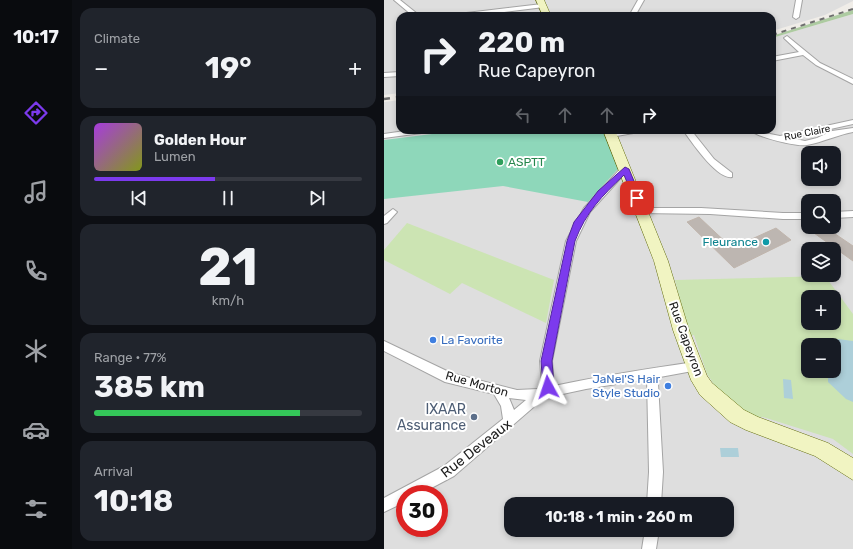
<!DOCTYPE html>
<meta charset="utf-8">
<style>
body{margin:0;font-family:Rubik,sans-serif;background:#20242c;color:#f1f3f6;height:100vh;display:flex;flex-direction:column;font-size:15px;white-space:nowrap}
*{box-sizing:border-box;margin:0}
p{font-size:13px;color:#9ea1a6}
.icon{flex:none;width:22px;height:22px;fill:none;stroke:currentColor;stroke-width:2;stroke-linecap:round;stroke-linejoin:round}
.map{position:relative;flex:1;overflow:hidden}
.sheet{display:flex;flex-direction:column;gap:8px;padding:8px;background:#0d0f14;width:312px}
.sheet>*{flex:none}
.top-card{position:absolute;left:12px;top:12px;width:380px;height:122px;border-radius:12px;box-shadow:0 2px 6px #0003;background:#171b24;color:#f1f3f6;overflow:hidden}
.fabs{position:absolute;left:417px;top:146px;display:grid;gap:8px}
.fabs a{display:grid;place-items:center;width:40px;height:40px;border-radius:8px;background:#171b24;box-shadow:0 2px 6px #0003;font-size:20px}
.speed{position:absolute;left:12px;top:485px;display:flex;gap:8px;font-size:20px;font-weight:700;text-align:center}
.speed>*{display:grid;place-content:center;width:52px;height:52px;border-radius:50%;background:#171b24;box-shadow:0 2px 6px #0003;line-height:1}
.speed .limit{border:6px solid #d22;background:#fff;color:#111}
.pin{position:absolute;display:grid;place-items:center;width:34px;height:34px;color:#fff;margin:-17px;border-radius:8px;box-shadow:0 2px 6px #0006}
.me{position:absolute;width:44px;margin:-22px;rotate:355deg;stroke-linejoin:round;filter:drop-shadow(0 0 3px #0008)}
.turn{display:flex;align-items:center;gap:14px;height:84px;padding:0 16px;font-size:18px}
.turn .icon{width:52px;height:52px;stroke-width:2.5}
.turn b{display:block;font-size:28px;line-height:34px}
.lanes{display:flex;align-items:center;height:38px;padding:0 16px;background:#0003;justify-content:center;gap:20px;direction:ltr}
.lanes .off{opacity:.35}
.big{font-size:30px;font-weight:700;line-height:1.1}
.sheet .tile{flex:1;display:flex;flex-direction:column;justify-content:center;gap:6px;min-width:0;padding:0 14px;border-radius:12px;background:#20242c}
.sheet .dial{align-items:center;gap:0}
.dial b{font-size:52px;line-height:1}
.song{display:flex;align-items:center;gap:12px}
.cover{width:48px;height:48px;border-radius:6px;background:linear-gradient(135deg,hsl(280 70% 55%),hsl(70 70% 35%))}
.played{height:4px;border-radius:2px;background:linear-gradient(90deg,#7c3aed 45%,#363941 45%)}
.keys{display:flex;justify-content:space-around;direction:ltr}
.heat{display:flex;justify-content:space-between;align-items:center;font-size:22px;direction:ltr}
.charge{height:6px;border-radius:3px;background:linear-gradient(90deg,#34c759 77%,#363941 0)}
.trip{position:absolute;left:120px;top:497px;width:230px;height:40px;border-radius:12px;background:#171b24;box-shadow:0 2px 6px #0003;font-weight:700;line-height:40px;text-align:center}
main{display:flex;flex:1;min-height:0}
.dock{display:flex;flex-direction:column;width:72px;justify-content:space-around;align-items:center;background:#090b0e;color:#9ea1a6}
.dock .icon{width:28px;height:28px}
.dock .active{color:#7c3aed}
.dock b{font-size:18px;color:#f1f3f6}
.map>svg:first-child{display:block}
</style>
<main>
<nav class="dock">
<b>10:17</b>
<svg class="icon active" aria-label="directions" viewBox="0 0 24 24"><path d="M12 3l9 9-9 9-9-9zM9 14v-3h6M13 9l2 2-2 2"/></svg>
<svg class="icon" aria-label="music" viewBox="0 0 24 24"><path d="M9 18V5l10-2v13"/><circle cx="6" cy="18" r="3"/><circle cx="16" cy="16" r="3"/></svg>
<svg class="icon" aria-label="phone" viewBox="0 0 24 24"><path d="M5 4h4l2 5-3 2q2 4 5 5l2-3 5 2v4C11 20 4 13 5 4z"/></svg>
<svg class="icon" aria-label="climate" viewBox="0 0 24 24"><path d="M12 3v18M4 7l16 10M4 17L20 7"/></svg>
<svg class="icon" aria-label="car" viewBox="0 0 24 24"><path d="M5 17H2v-5l4-1 3-4h7l3 4 3 1v5h-3M9 17h6M6 11h13"/><circle cx="7" cy="17" r="2"/><circle cx="17" cy="17" r="2"/></svg>
<svg class="icon" aria-label="filters" viewBox="0 0 24 24"><path d="M4 7h16M4 17h16"/><circle cx="9" cy="7" r="2"/><circle cx="15" cy="17" r="2"/></svg>
</nav>
<section class="sheet">
<div class="tile"><p>Climate</p>
<div class="heat"><a>−</a><b class="big">19°</b><a>+</a></div>
</div>
<div class="tile">
<div class="song"><i class="cover"></i><div><b>Golden Hour</b><p>Lumen</p></div></div>
<div class="played"></div>
<div class="keys"><svg class="icon" aria-label="previous" viewBox="0 0 24 24"><path d="M18 5L8 12l10 7zM5 5v14"/></svg><svg class="icon" aria-label="pause" viewBox="0 0 24 24"><path d="M8 5v14M16 5v14"/></svg><svg class="icon" aria-label="next" viewBox="0 0 24 24"><path d="M6 5l10 7-10 7zM19 5v14"/></svg></div>
</div>
<div class="tile dial"><b>21</b><p>km/h</p></div>
<div class="tile"><p>Range · 77%</p><b class="big">385 km</b><div class="charge"></div></div>
<div class="tile"><p>Arrival</p><b class="big">10:18</b></div>
</section>
<div class="map">
<svg width="469" height="549" viewBox="0 0 469 549">
<rect width="100%" height="100%" fill="#f0ede8"/>
<path fill="#dedede" fill-rule="evenodd" d="M0 0H469V1L441 15 388 31V16H16V93L0 95Z
M469 14V549H0V102L16 100V130H388V38ZM424 153H450V179H424ZM424 201H450V227H424ZM424 249H450V275H424ZM424 297H450V323H424ZM424 345H450V371H424ZM21 494H55V528H21ZM127 504H343V530H127Z"/>
<path fill="#cce4b3" fill-rule="evenodd" d="M23 223 170 280 162 323 78 283 66 294 0 260V250Z
M441 276 469 314V454L449 439 379 417H370L353 405 331 386 323 374 310 335 305 336 291 280ZM424 297H450V323H424ZM424 345H450V371H424Z"/>
<path fill="#adcba1" d="M469 10V14L388 38V36Z"/>
<path fill="#8ed7ba" d="M80 130H219L234 169 204 202 119 186 0 199V140Z"/>
<path fill="#adcfd9" d="M454 339 469 341V402L462 399 444 382V371H450L449 345Z
M399 379 407 380 409 399 400 398Z
M336 448H354L355 457H337Z"/>
<path fill="#bdb6b1" stroke="#c0b5ac" d="M315 217 348 248 392 228 407 240 350 268 303 222Z
M441 227 469 246V261L430 233Z"/>
<g fill="none" stroke-linecap="round" stroke-linejoin="round">
<g stroke="#a4a4a4" stroke-width="2">
<path id="street" d="M10 0H16L36 16H29Z
M254 0H260L251 16H245Z
M412 0H418L415 17 412 19 409 17Z
M158 4 160 5V7L89 16H71L74 14Z
M403 36 436 63 469 79V84L432 65 419 55 388 61V57L415 52 401 39 400 38Z
M16 72V76L0 77V73Z
M469 120V124L406 138 421 141 433 138 448 131 469 128V132C453 135 439 142 423 145 413 147 373 137 366 130H376L381 133 396 136Z
M28 130H49L45 132 0 138V134Z
M240 130H256L255 132 227 137 223 135 224 133Z
M299 130H307L330 159 348 173V177C333 180 307 141 299 130Z
M241 166 245 169 206 212 192 241 168 361 170 386C216 376 263 369 310 362L314 364 316 367 314 370 276 377 274 383 279 472 277 504H263L265 472 263 379 202 389 160 398 70 476 36 494H21V502L0 512V498L60 466 119 419 117 406 110 394 61 382 0 351V341L67 373 133 390 154 389 158 385 156 361 182 241 200 208 238 167ZM125 398 142 400 130 410Z
M258 208H317L399 213H424V219H399L326 214 255 213 254 211 255 209Z
M9 209 13 212 3 223 0 224V216Z
M469 211V217L450 218V212Z
M261 530H275L272 549H258Z"/>
</g>
<g stroke="#656f10" stroke-width="1">
<path id="secondary" d="M152 0H160L167 16H159Z
M219 130H231L284 261 305 330 323 376 328 383 360 410 374 417 444 443 469 458V480L431 456 362 430 346 422 316 395 307 380 289 330 270 261Z"/>
</g>
<use href="#street" fill="#fff" fill-rule="evenodd"/>
<use href="#secondary" fill="#f1f4c2" fill-rule="evenodd"/>
<path stroke="#6e6e6e" stroke-width="2" stroke-dasharray="5 5" stroke-linecap="butt" d="M388 35 469 9"/>
<path stroke="#6e6e6e" stroke-width="2.5" stroke-dasharray="6 6" stroke-linecap="butt" d="M0 99 16 97"/>
</g>
<path fill="#7c3aed" stroke="#51269a" d="M241 167 245 169 257 198 253 200 250 199 240 175C218 196 202 212 191 241L168 361 170 387 168 390H161L159 387 157 361 183 241 190 222 214 191Z"/>
<circle fill="#2e9e5b" stroke="#fff" stroke-width="1.5" cx="116" cy="162" r="4"/>
<circle fill="#0f9aa8" stroke="#fff" stroke-width="1.5" cx="382" cy="242" r="4"/>
<g fill="#3f7fe0" stroke="#fff" stroke-width="1.5">
<circle cx="49" cy="340" r="4"/>
<circle cx="284" cy="386" r="4"/>
</g>
<circle fill="#5c6f8a" stroke="#fff" stroke-width="1.5" cx="90" cy="417" r="4"/>
<g text-anchor="middle" stroke-width="4" stroke-linejoin="round" paint-order="stroke">
<g font-size="10" fill="#202020" stroke="#fff">
<text transform="translate(423 132) rotate(-11)" y="4">Rue Claire</text>
</g>
<g font-size="12" fill="#27864d" stroke="#fff" text-anchor="start">
<text x="124" y="166">ASPTT</text>
</g>
<g font-size="12" fill="#0d838f" stroke="#fff" text-anchor="end">
<text x="374" y="246">Fleurance</text>
</g>
<g font-size="12" fill="#202020" stroke="#fff">
<text transform="translate(302 339) rotate(70)" y="4">Rue Capeyron</text>
<text transform="translate(93 384) rotate(16)" y="4">Rue Morton</text>
</g>
<g font-size="12" fill="#366cbe" stroke="#fff" text-anchor="start">
<text x="57" y="344">La Favorite</text>
<text x="276" y="383" text-anchor="end">JaNel'S Hair<tspan x="276" dy="14">Style Studio</tspan></text>
</g>
<g font-size="14" fill="#4e5e75" stroke="#fff" text-anchor="end">
<text x="82" y="414">IXAAR<tspan x="82" dy="16">Assurance</tspan></text>
</g>
<g font-size="14" fill="#202020" stroke="#fff">
<text transform="translate(92 448) rotate(-38)" y="5">Rue Deveaux</text>
</g>
</g>
</svg>
<div class="fabs">
<a><svg class="icon" aria-label="sound" viewBox="0 0 24 24"><path d="M4 9h4l5-4v14l-5-4H4zM17 9q2 3 0 6"/></svg></a>
<a><svg class="icon" aria-label="search" viewBox="0 0 24 24"><circle cx="10" cy="10" r="6"/><path d="M15 15l6 6"/></svg></a>
<a><svg class="icon" aria-label="layers" viewBox="0 0 24 24"><path d="M12 4l9 5-9 5-9-5zM3 14l9 5 9-5"/></svg></a>
<a>+</a>
<a>−</a>
</div>
<div class="speed"><div class="limit">30</div></div>
<div class="pin" style="left:253px;top:198px;background:#d93025"><svg class="icon" aria-label="arrive" viewBox="0 0 24 24"><path d="M6 21V4h12l-3 4 3 4H6"/></svg></div>
<svg class="me" style="left:164px;top:387px" viewBox="-20 -20 40 40"><path d="M0-17L14 15 0 8-14 15z" fill="#7c3aed" stroke="#fff" stroke-width="4"/></svg>
<div class="trip">10:18 · 1 min · 260 m</div>
<div class="top-card">
<div class="turn"><svg class="icon" aria-label="right" viewBox="0 0 24 24"><path d="M7 20v-9h11M14 6l5 5-5 5"/></svg><div><b>220 m</b>Rue Capeyron</div></div>
<div class="lanes"><svg class="icon off" aria-label="left" viewBox="0 0 24 24"><path d="M17 20v-9H6M10 6l-5 5 5 5"/></svg><svg class="icon off" aria-label="ahead" viewBox="0 0 24 24"><path d="M12 20V5M6 11l6-6 6 6"/></svg><svg class="icon off" aria-label="ahead" viewBox="0 0 24 24"><path d="M12 20V5M6 11l6-6 6 6"/></svg><svg class="icon" aria-label="right" viewBox="0 0 24 24"><path d="M7 20v-9h11M14 6l5 5-5 5"/></svg></div>
</div>
</div>
</main>
